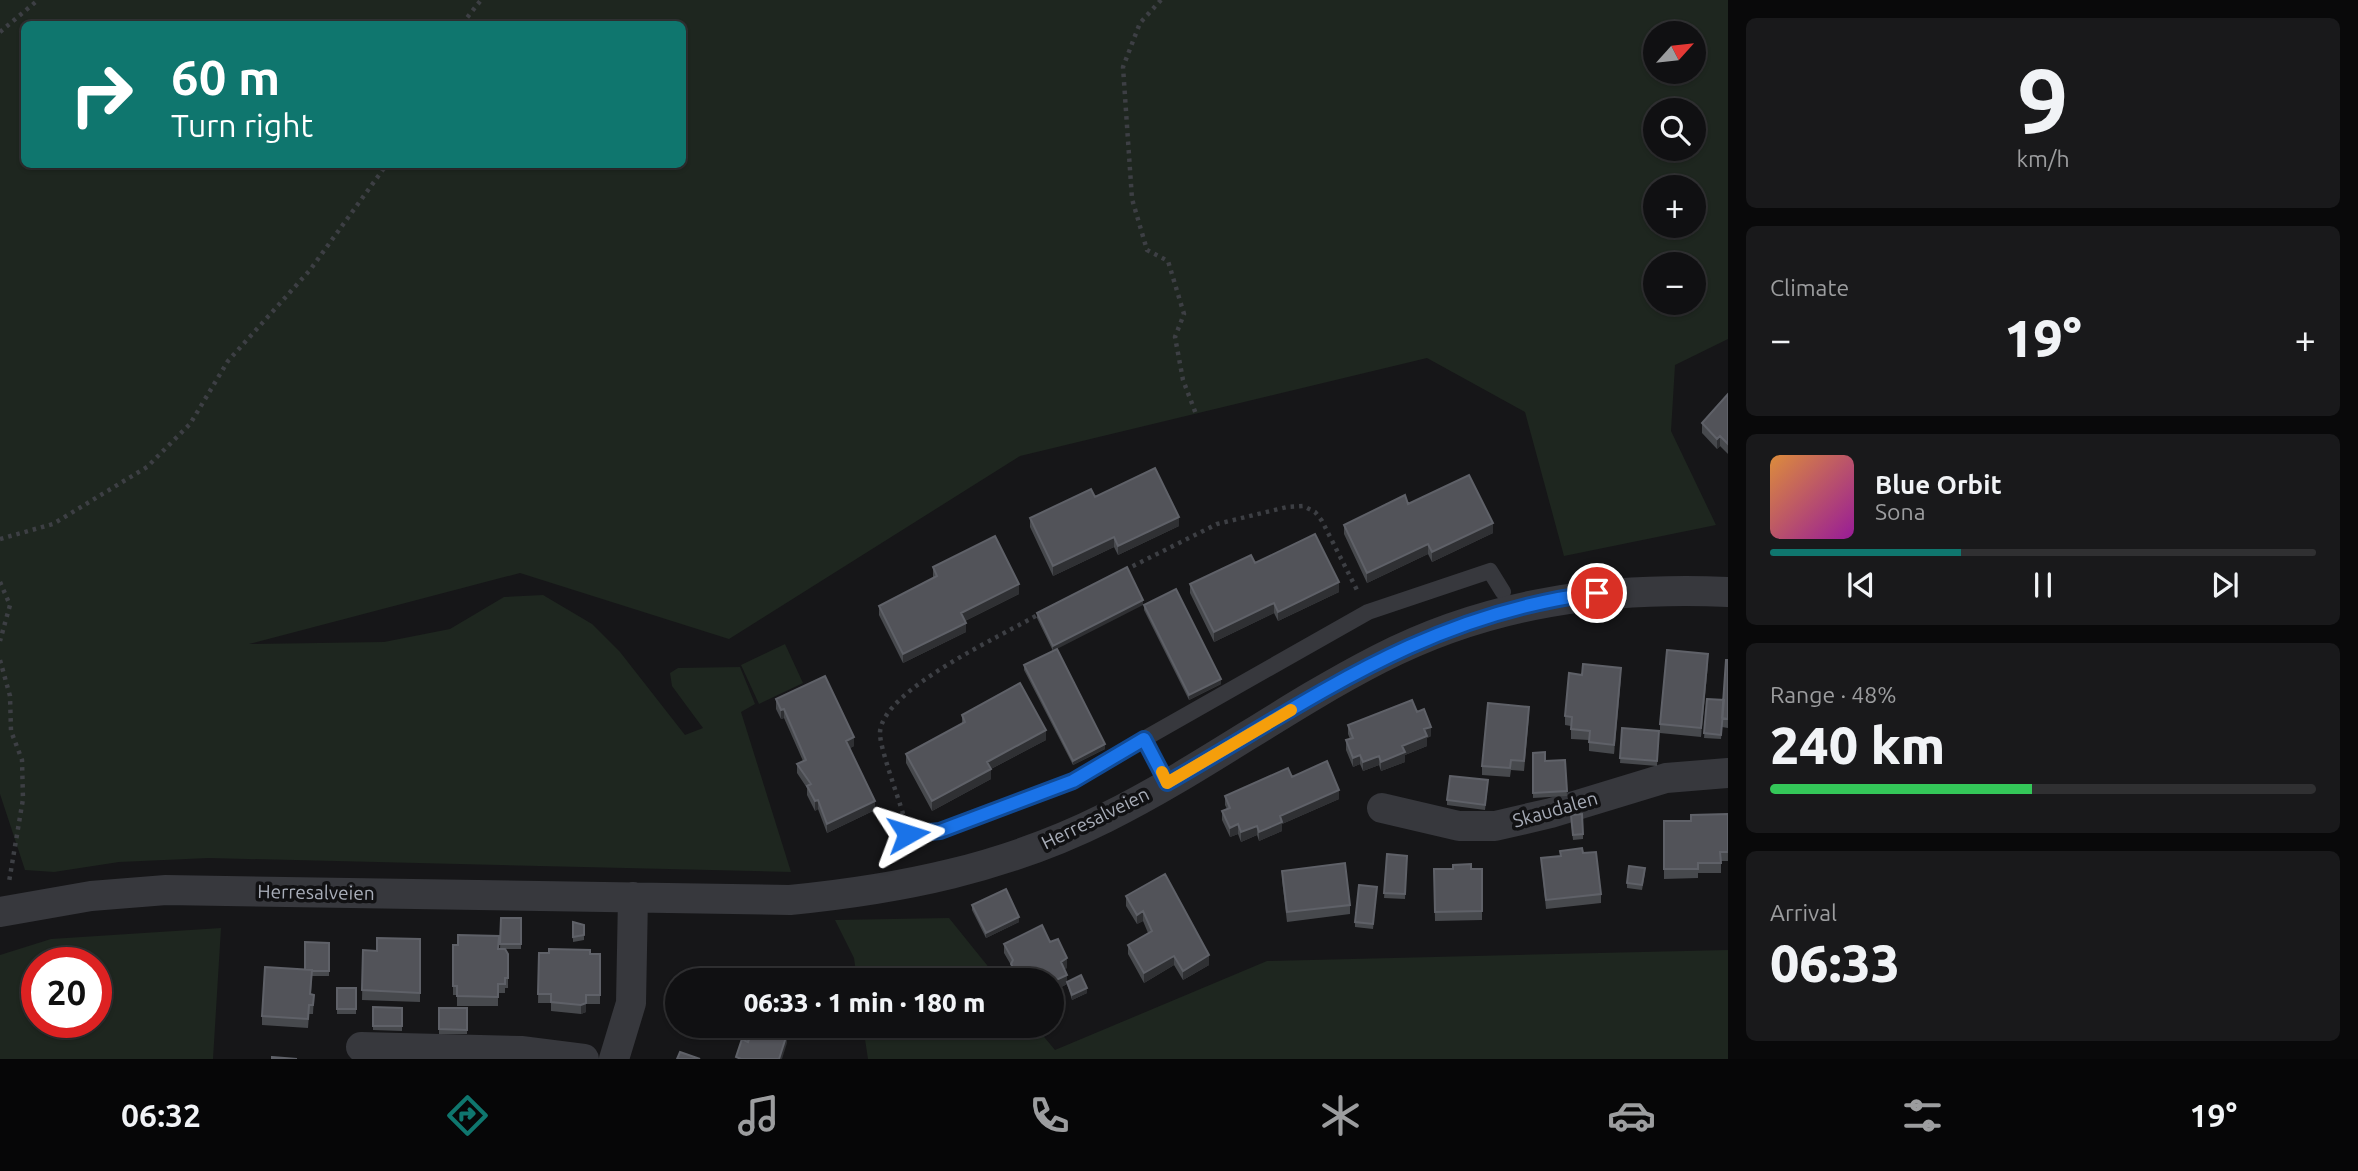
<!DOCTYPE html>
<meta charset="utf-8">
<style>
body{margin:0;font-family:Ubuntu,sans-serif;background:#19191b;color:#f1f3f6;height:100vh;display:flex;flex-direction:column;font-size:26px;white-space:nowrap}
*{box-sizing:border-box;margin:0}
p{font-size:23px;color:#9c9d9f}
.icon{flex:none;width:38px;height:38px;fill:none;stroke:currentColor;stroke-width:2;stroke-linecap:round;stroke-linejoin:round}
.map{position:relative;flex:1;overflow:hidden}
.drawer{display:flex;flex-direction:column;gap:18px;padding:18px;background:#09090a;width:630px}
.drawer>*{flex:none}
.banner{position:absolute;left:21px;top:21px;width:665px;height:147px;border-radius:10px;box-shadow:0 2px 5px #0004,0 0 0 2px #303032;background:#0f766e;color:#fff;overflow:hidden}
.needle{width:46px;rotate:63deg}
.fabs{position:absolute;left:1643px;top:21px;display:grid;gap:14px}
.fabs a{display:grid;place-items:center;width:63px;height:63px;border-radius:50%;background:#101012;box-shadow:0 2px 5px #0004,0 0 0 2px #303032;font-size:35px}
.speed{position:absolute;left:21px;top:947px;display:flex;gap:14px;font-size:35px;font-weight:700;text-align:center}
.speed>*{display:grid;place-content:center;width:91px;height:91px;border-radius:50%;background:#101012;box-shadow:0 2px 5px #0004,0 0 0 2px #303032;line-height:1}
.speed .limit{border:10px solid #d22;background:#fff;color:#111}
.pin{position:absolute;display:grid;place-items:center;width:60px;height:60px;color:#fff;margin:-30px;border:4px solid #fff;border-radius:50%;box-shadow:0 2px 7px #0007}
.me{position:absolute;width:77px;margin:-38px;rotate:84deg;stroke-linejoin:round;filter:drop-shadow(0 0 5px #0008)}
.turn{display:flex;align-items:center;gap:24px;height:147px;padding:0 35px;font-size:32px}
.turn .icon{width:91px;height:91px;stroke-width:2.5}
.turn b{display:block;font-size:49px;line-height:60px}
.big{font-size:52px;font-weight:800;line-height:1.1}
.drawer .widget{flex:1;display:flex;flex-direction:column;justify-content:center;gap:10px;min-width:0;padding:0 24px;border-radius:10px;background:#19191b}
.drawer .dial{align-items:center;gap:0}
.dial b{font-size:91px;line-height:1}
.song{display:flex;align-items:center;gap:21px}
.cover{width:84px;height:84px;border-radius:10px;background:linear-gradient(135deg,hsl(30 70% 55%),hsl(300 70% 35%))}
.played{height:7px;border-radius:4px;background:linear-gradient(90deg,#0f766e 35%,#303032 35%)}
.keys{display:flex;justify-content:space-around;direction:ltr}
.heat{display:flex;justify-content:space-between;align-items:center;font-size:38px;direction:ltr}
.charge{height:10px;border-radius:5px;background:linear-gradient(90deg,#34c759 48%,#303032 0)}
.trip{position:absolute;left:665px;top:968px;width:399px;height:70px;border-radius:35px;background:#101012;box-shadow:0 2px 5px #0004,0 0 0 2px #303032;font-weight:800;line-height:70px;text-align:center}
.dock{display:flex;height:112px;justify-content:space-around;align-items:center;background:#060607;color:#9c9d9f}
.dock .icon{width:49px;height:49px}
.dock .active{color:#0f766e}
.dock b{font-size:32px;color:#f1f3f6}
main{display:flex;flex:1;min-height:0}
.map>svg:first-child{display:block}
</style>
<main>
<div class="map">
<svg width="1728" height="1059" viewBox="0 0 1728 1059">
<rect width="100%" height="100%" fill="#161618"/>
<path fill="#1e261f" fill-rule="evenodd" d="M0 0H1728V339L1675 365 1671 431 1716 525 1564 556 1525 412 1427 358 1020 456 729 639 520 573 249 644 384 642 450 629 504 597 543 595 592 624 620 652 685 735 703 728 672 686 670 673 678 668 740 667 755 704 741 712 791 872 209 858 119 862 54 872 25 870 0 794ZM24 24H682V164H24ZM1656 33H1694V72H1656ZM1656 110H1694V149H1656ZM1656 187H1694V226H1656ZM1656 264H1694V303H1656Z
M785 644 803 683 759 704 741 665Z
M949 918 999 980H857L854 958 835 920Z
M221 928 213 1059H0V955L51 939ZM96 962V1022H37V962Z
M1728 950V1059H868L863 1026H1035L1055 1050 1267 961Z"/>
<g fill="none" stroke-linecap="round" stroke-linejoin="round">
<path stroke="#3d3f44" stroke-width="4.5" stroke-dasharray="3.5 5" stroke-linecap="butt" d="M1161 0 1140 23 1123 67 1132 199 1147 250 1168 261 1184 314 1175 337 1183 380 1196 414
M462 24 481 0
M0 32 38 0
M0 539 53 524 147 467 190 424 228 361 310 270 387 164
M1125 570 1217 524 1287 507 1303 506 1315 512 1322 521 1358 592
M0 582 10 605 0 641
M0 660 10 696 11 731 22 760 23 799 9 882
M903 814C898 796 879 746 880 732 883 689 1004 635 1039 614"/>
<path stroke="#37383d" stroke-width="16" d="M1167 783 1144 739 1368 612 1490 571 1503 592
M908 834 940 831 1073 781 1144 739"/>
<path stroke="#37383d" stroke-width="30" d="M1382 808 1459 826H1495L1551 813 1666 778 1728 773
M0 912 91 896 166 890 790 900C901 889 1005 868 1105 818 1200 771 1285 707 1379 659 1490 602 1605 587 1728 592
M361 1047 521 1051 584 1059
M614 1059 631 1003 633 897"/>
</g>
<path fill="#47494d" d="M1728 394V454L1720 446 1717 449 1702 433V423Z
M1095 497 1179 526 1118 555 1114 547 1053 576 1030 527V518Z
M1408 504 1493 533 1432 562 1428 554 1367 583 1344 534V525Z
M1255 563 1339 592 1278 621 1274 613 1214 642 1190 593V584Z
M933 567 1019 594 965 621 966 632 903 663 879 615V606L933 578Z
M1127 567 1053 651 1037 618V613Z
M1144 605 1221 684 1189 700 1144 610Z
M1728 660V728L1722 727 1721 739 1704 738 1707 699 1724 700Z
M1708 664 1701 737 1660 733V724Z
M1024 665 1105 749 1073 765 1024 670Z
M1582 675 1621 677 1614 754 1589 751V740L1571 739V726L1565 725V716Z
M776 699 854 746 850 748 875 810 827 833 818 809 815 811 807 795V788L797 773V764L803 761 784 718 781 719 776 709Z
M1417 712 1431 736 1427 738V746L1405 755V762L1381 771 1379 765 1363 771 1360 764 1353 767 1346 750V740L1350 739 1348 734V725Z
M962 715 1046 740 991 769V779L932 811 906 763V754L962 724Z
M1529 716 1524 771 1511 770 1510 777 1482 775V766Z
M1622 728 1659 731 1657 766 1620 763Z
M1533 753 1545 761 1565 760 1567 796 1533 798Z
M1292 777 1339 799 1282 824V831L1259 841 1257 835 1241 842 1238 834 1230 837 1222 820V811L1227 809 1225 805V796Z
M1488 785 1485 810 1447 805V800Z
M1728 814V861H1721V873H1698V878L1664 879V821H1691Z
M1571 820 1583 834V839L1573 840Z
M1560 851 1583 853 1601 894V903L1546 909 1541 858 1560 856Z
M1387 854 1407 856 1405 899 1384 898Z
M1434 869H1482V920L1435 921Z
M1282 871 1350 905V914L1287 922 1282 880Z
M1645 873 1642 890 1627 888V883Z
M1377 887 1373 929 1355 927V922Z
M1126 896 1209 965 1183 980 1174 965 1144 983 1128 954V945L1148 933 1143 921 1137 924 1126 906Z
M972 905 1019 922 986 938 972 910Z
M501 918H521V949H506L508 954V988H505V993H498V1006H457V995H453V986L500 949Z
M573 922 584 925V940L573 942Z
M420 939V1002L362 1000 363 950 377 951Z
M1050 942 1067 968 1064 969 1067 982 1087 993 1072 1000 1067 984 1052 992V980H1015L1011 973V965L1004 953V944Z
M329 943V976H312L311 994 314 995 313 1014H309L308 1028 262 1025V1016Z
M539 953 600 954V1004H586V1012L581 1014 551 1011V1003H538Z
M337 988H356V1014H337Z
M373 1007 402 1008V1031L373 1030Z
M439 1008H467V1034H439Z"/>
<path fill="#2f3033" d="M1720 436V446L1717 449V439Z
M1179 517V526L1118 555V546Z
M1493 523V533L1432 562V552Z
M1114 537V547L1053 576V566Z
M1428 544V554L1367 583V573Z
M1339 582V592L1278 621V612Z
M1019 584V594L961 623V613Z
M1143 600V605L1053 651V646Z
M1274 603V613L1214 642V632Z
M966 623V632L903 663V654Z
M1708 654V664L1701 737V728Z
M1621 668V677L1614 754V745Z
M1221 679V684L1189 700V695Z
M784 709V718L781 719V710Z
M1431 727V736L1427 738V746L1405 755V762L1381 771V762L1424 729Z
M1046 730V740L987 771V762Z
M854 737V746L846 750V741Z
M1105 744V749L1073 765V761Z
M1360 755V764L1353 767V758Z
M1379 756V765L1363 771V762Z
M991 769V779L932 811V801Z
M1339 790V799L1282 824V831L1259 841V832L1280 816Z
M818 800V809L815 811V801Z
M875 801V810L827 833V824Z
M1238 824V834L1230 837V828Z
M1257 826V835L1241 842V832Z
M1143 911V921L1137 924V915Z
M1019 917V922L986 938V933Z
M1209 955V965L1183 980V971Z
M1174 956V965L1144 983V973Z
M1067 958V968L1061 971V962Z
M1067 975V984L1052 992V982Z
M1087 988V993L1072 1000V995Z
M586 1003V1012L581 1014V1005Z
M787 1034V1043L782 1059H779Z"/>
<path fill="#525359" stroke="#5f6168" stroke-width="2" d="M1728 394V444L1720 436 1717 439 1702 423Z
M1155 468 1179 517 1118 546 1114 537 1053 566 1030 518 1091 489 1095 497Z
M1469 475 1493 523 1432 552 1428 544 1367 573 1344 525 1405 495 1408 504Z
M1315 534 1339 582 1278 612 1274 603 1214 632 1190 584 1251 555 1255 563Z
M995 536 1019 584 961 613 966 623 903 654 879 606 937 576 933 567Z
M1127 567 1143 600 1053 646 1037 613Z
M1176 589 1221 679 1189 695 1144 605Z
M1057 649 1105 744 1073 761 1024 665Z
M1667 650 1708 654 1701 728 1660 724Z
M1726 660H1728V719L1722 718Z
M1583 664 1621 668 1614 745 1589 742 1590 731 1571 729 1572 717 1565 716 1569 673 1582 675Z
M825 676 854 737 846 741 875 801 827 824 818 800 815 801 807 786 811 784 797 764 806 760 784 709 781 710 776 699Z
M1020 683 1046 730 987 762 991 769 932 801 906 754 965 722 962 715Z
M1707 699 1724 700 1721 735 1704 733Z
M1412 700 1417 712 1424 709 1431 727 1424 729 1427 736 1402 746 1405 752 1381 762 1379 756 1363 762 1360 755 1353 758 1346 740 1353 738 1348 725Z
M1488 703 1529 707 1524 761 1511 760 1510 768 1482 766Z
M1622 728 1659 731 1657 761 1620 758Z
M1545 752V761L1565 760 1567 791 1533 793V753Z
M1327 761 1339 790 1280 816 1282 822 1259 832 1257 826 1241 832 1238 824 1230 828 1222 811 1230 808 1225 796 1288 768 1292 777Z
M1450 776 1488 780 1485 805 1447 800Z
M1582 814 1583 834 1573 835 1571 815Z
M1728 814V852H1720L1721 863H1698V869H1664V821H1691V815Z
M1582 848 1583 853 1596 852 1601 894 1546 900 1541 858 1561 856 1560 851Z
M1387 854 1407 856 1405 894 1384 893Z
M1345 863 1350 905 1287 912 1282 871Z
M1471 864V869H1482V911L1435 912 1434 869H1453V865Z
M1629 866 1645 868 1642 885 1627 883Z
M1165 874 1209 955 1183 971 1174 956 1144 973 1128 945 1152 931 1143 911 1137 915 1126 896Z
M1359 885 1377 887 1373 924 1355 922Z
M1006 889 1019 917 986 933 972 905Z
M501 918H521V944H500Z
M573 922 584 925V935L573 937Z
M1042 925 1050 942 1058 939 1067 958 1061 962 1067 975 1052 982V980H1020L1011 964 1013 960 1004 944Z
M458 935 499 936 498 949H505L508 954V978H505V984H498V997L457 996V986H453V945H458Z
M377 938 420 939V993L362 990 363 950 377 951Z
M305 942 329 943V971H312V970H305Z
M549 949 590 950V954H600V995H586V1003L581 1005 551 1002V994H538L539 953H549Z
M265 967 312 970 310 994 314 995 313 1005H309L308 1019 262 1016Z
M1081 975 1087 988 1072 995 1067 982Z
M337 988H356V1009H337Z
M373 1007 402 1008V1026H373Z
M439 1008H467V1030L439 1029Z
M754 1026H763L787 1034 779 1059H741L736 1057 742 1039 748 1042Z
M680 1052 700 1059H677Z
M272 1057 297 1059H272Z"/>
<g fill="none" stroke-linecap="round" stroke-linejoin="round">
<g stroke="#114b97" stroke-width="18">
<path id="route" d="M908 834 940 831 1073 781 1144 739 1167 783C1312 700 1425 614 1597 593"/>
</g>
<use href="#route" stroke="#1a73e8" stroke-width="12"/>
<path stroke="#f59e0b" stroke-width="12" d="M1162 772 1167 783 1291 710"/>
</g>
<g text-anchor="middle" stroke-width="7" stroke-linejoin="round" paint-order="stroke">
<g font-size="19" fill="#a8adb8" stroke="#111113">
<text transform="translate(1555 809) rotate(-16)" y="7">Skaudalen</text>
<text transform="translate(1095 818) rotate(-26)" y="7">Herresalveien</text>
<text transform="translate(316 892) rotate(1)" y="7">Herresalveien</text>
</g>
</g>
</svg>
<div class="fabs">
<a><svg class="needle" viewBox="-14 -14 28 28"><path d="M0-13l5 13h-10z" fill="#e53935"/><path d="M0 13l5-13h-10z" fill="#9c9d9f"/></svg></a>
<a><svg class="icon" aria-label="search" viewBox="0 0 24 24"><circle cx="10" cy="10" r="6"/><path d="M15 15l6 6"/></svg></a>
<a>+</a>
<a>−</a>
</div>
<div class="speed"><div class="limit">20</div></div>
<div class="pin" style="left:1597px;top:593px;background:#d93025"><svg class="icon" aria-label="arrive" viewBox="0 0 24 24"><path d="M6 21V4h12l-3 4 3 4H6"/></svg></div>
<svg class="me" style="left:908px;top:834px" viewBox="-20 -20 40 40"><path d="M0-17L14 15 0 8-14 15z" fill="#1a73e8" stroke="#fff" stroke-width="4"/></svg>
<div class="trip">06:33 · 1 min · 180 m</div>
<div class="banner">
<div class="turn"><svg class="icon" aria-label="right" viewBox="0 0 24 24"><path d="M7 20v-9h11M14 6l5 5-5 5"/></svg><div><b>60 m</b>Turn right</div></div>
</div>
</div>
<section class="drawer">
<div class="widget dial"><b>9</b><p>km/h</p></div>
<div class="widget"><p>Climate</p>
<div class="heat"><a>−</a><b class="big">19°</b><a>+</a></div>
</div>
<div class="widget">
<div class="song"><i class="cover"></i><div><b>Blue Orbit</b><p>Sona</p></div></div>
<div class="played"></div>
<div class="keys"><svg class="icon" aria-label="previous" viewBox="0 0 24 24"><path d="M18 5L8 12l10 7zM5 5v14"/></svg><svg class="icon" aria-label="pause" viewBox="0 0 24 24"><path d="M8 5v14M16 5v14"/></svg><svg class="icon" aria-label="next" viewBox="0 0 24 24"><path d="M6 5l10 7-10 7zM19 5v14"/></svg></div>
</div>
<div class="widget"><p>Range · 48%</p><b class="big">240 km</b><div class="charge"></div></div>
<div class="widget"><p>Arrival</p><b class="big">06:33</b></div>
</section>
</main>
<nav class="dock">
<b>06:32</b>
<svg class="icon active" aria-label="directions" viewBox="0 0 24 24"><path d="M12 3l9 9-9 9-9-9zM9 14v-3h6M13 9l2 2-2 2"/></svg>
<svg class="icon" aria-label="music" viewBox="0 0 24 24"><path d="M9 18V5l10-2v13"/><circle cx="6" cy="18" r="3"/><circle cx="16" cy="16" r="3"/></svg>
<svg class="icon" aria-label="phone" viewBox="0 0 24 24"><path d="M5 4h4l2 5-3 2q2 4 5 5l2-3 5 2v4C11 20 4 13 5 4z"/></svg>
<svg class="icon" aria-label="climate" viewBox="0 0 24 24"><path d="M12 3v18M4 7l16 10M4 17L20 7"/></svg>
<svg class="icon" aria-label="car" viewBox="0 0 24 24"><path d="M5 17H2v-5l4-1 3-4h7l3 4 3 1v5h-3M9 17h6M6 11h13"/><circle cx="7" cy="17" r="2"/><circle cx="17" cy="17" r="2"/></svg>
<svg class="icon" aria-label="filters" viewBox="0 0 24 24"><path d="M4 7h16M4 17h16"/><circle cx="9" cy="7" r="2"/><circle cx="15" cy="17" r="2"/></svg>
<b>19°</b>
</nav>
